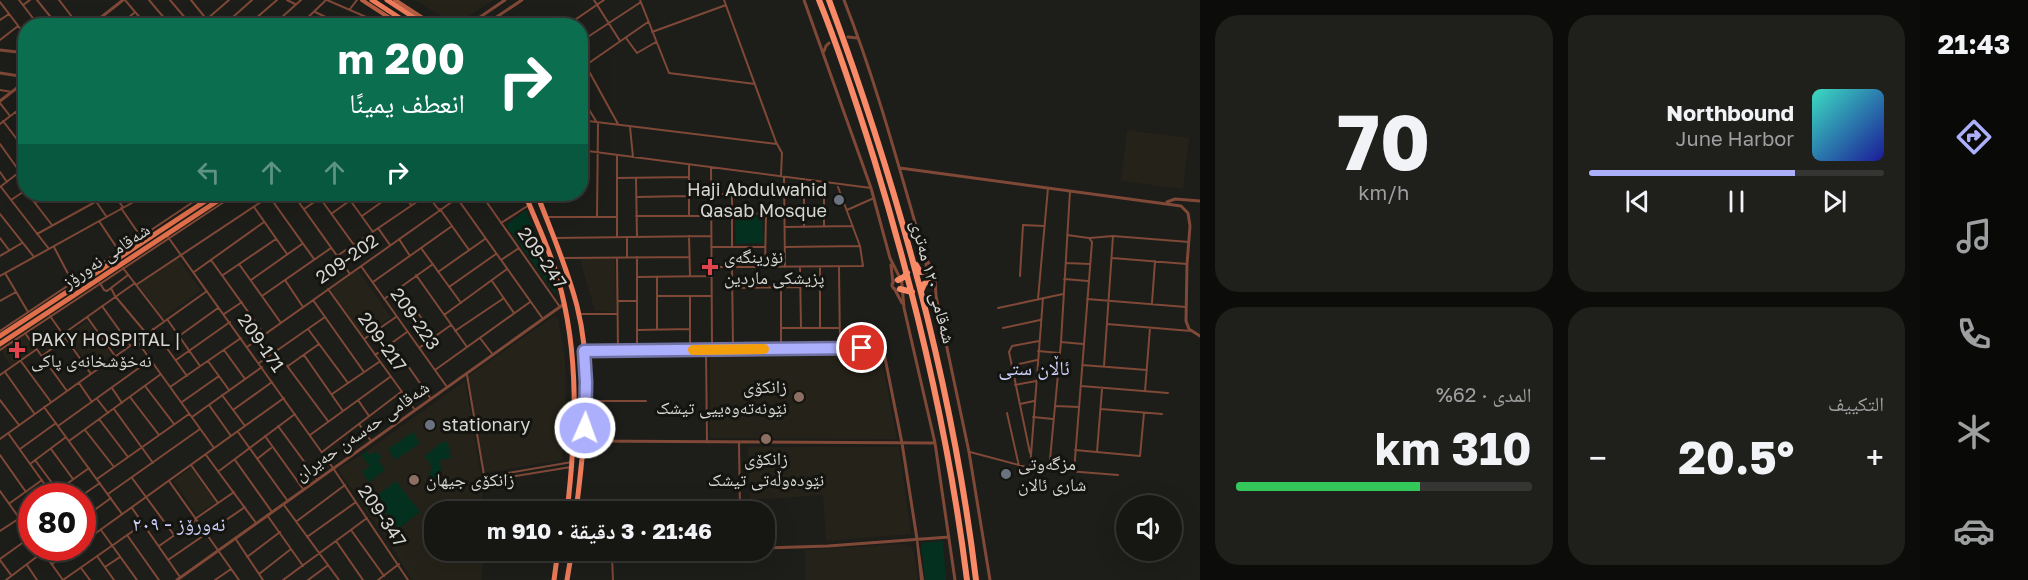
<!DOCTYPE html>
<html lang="ar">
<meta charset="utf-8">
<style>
body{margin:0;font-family:"Golos Text","Noto Naskh Arabic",sans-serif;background:#1f1f1c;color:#f1f3f6;direction:rtl;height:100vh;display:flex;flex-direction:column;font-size:22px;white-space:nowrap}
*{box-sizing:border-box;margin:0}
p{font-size:20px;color:#9e9fa0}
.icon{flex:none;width:33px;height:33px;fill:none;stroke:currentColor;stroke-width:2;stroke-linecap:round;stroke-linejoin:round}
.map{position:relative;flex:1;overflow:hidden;direction:ltr}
.details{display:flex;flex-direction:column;gap:15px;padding:15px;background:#0c0c0a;width:720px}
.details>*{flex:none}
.guide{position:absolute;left:18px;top:18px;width:570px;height:183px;border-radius:24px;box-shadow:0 6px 24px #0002,0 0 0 2px #353533;direction:rtl;background:#0b6e4f;color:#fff;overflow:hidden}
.fabs{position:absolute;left:1116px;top:495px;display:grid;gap:12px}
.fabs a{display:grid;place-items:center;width:66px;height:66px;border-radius:50%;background:#161613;box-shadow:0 6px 24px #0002,0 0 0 2px #353533;font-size:30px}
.speed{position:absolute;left:18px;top:483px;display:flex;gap:12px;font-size:30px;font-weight:700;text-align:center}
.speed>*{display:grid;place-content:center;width:78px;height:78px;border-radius:50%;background:#161613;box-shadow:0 6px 24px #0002,0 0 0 2px #353533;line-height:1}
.speed .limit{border:9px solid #d22;background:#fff;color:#111}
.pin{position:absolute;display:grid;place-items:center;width:51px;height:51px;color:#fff;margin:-26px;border:3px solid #fff;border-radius:50%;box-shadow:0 2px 6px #0007}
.me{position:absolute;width:66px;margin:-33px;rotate:2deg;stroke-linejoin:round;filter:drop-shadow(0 0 4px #0008)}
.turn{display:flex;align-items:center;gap:21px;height:126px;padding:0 24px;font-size:27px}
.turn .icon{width:78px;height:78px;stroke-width:2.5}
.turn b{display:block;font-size:42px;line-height:51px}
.lanes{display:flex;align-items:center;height:57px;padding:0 24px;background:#0003;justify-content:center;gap:30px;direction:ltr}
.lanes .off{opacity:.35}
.big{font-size:45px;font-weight:700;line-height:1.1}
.details .widget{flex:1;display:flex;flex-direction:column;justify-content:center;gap:9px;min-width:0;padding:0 21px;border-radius:24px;background:#1f1f1c}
.details .dial{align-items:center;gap:0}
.dial b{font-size:78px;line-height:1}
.song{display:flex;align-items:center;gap:18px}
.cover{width:72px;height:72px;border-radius:9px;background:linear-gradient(135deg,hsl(170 70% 55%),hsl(240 70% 35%))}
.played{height:6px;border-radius:3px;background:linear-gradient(90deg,#acaffb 70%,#353533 70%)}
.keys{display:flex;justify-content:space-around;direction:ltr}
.heat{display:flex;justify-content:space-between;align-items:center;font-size:33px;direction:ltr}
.charge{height:9px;border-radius:4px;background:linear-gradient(90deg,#34c759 62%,#353533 0)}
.details .tiles{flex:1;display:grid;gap:15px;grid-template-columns:repeat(2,1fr)}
.trip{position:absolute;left:424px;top:501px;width:351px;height:60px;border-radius:24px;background:#161613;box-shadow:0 6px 24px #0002,0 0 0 2px #353533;font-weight:700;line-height:60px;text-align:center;direction:rtl}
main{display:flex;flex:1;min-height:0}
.tab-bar{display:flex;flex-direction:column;width:108px;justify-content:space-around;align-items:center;background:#090908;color:#9e9fa0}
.tab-bar .icon{width:42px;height:42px}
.tab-bar .current{color:#acaffb}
.tab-bar b{font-size:27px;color:#f1f3f6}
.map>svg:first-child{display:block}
</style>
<main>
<nav class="tab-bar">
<b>21:43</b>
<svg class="icon current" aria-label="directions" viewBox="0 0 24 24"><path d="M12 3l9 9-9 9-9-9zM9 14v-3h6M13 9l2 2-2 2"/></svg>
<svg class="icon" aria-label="music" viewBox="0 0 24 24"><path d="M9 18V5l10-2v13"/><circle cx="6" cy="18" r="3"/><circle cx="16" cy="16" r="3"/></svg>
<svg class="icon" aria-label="phone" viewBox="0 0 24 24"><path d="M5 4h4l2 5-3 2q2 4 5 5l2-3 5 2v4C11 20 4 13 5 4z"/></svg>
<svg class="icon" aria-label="climate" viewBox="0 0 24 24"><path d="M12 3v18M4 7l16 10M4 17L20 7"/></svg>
<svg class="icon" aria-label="car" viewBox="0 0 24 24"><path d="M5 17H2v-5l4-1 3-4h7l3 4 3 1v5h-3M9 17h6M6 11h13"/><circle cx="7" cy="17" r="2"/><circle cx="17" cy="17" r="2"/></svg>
</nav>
<section class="details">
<div class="tiles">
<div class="widget">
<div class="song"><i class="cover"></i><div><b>Northbound</b><p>June Harbor</p></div></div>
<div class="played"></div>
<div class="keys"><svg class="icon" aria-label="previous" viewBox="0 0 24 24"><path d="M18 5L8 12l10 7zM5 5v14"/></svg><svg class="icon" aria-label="pause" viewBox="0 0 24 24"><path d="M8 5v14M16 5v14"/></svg><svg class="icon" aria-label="next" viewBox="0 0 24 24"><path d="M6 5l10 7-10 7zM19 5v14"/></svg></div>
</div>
<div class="widget dial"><b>70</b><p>km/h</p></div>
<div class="widget"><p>التكييف</p>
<div class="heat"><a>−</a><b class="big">20.5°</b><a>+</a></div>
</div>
<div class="widget"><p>المدى · 62%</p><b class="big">310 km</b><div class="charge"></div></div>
</div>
</section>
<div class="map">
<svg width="1200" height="580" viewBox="0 0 1200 580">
<rect width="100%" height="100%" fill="#1d1d19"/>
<path fill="#252319" d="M414 0H494L456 24Z
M1127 130 1189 138 1183 189 1121 181Z
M178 258 201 290 163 318 138 285Z
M580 259H615L616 312 595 311Z
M358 270 391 317 363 337 330 290Z
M554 316 558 318 565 358 566 409 562 460 484 473 468 376Z
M87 321 112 355 91 370 67 335Z
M24 333 35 349 10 366 0 349Z
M880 351 897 439 710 438V353Z
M465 381 482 481 483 511 435 512V550L483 551 482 580H412L395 552 338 469 361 455Z
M750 447H899L911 534 826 541 823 495 750 500 748 449Z
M191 468 216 502 197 515 173 481Z
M905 544 911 547 914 552 918 580H805V550Z"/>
<path fill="#04301f" d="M526 210 556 293 555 294 506 225Z
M735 216H762L763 243 736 244Z
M413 432 420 443 395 460 388 449Z
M443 441 448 443 451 458 440 460 442 476 430 480 429 471 432 470 429 460H426L425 456Z
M366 451 370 455 376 451 382 458 378 460 385 470 369 482 362 472 370 466 361 455Z
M396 481 420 512 398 529 374 498Z
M943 541 946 580H925L921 543Z"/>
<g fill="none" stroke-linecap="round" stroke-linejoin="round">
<path stroke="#7f4837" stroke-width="2" d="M19 0 39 26
M37 0 58 26
M59 0 79 26
M125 0 147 26
M149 0 171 26
M170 0 192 26
M191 0 212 26
M287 0 295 4
M327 0 387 26
M594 0 620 41
M640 0 669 73 755 84
M724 0 776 142 782 153 781 175
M0 2 26 36
M23 5 30 0
M350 9 357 0
M315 12 345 26
M496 17 501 26
M207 19 229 0
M0 20 9 14
M118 26 134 13
M223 26 252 0
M247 26 277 0
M272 26 301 0
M299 26 326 0
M363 26 367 17
M566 26 604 0
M652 32 726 5
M626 38 637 53 656 42
M0 40 18 26
M580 42 641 2
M580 55 618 124
M586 65 648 22
M0 90 12 92
M580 95 596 121
M0 103 10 116
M16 112 26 126
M580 120 777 144
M3 121 26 151
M0 124 26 104
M630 127 633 157
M0 144 20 172
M580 150 871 188
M617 156V237
M689 165V216
M711 167 712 349
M0 172 7 182
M784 177 785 267
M617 178 689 177
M636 178 637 237
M804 179V227
M0 187 26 167
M1 187 49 249
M28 194 52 225
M91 194 106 216
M113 194 123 207
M133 194 137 199
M293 194 350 274
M403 194 411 205
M481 194 560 307
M711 194H785
M732 194V247
M269 196 314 259
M428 196 439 210
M636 197 689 196
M320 198 354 245
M457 198 543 319
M11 200 26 190
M350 200 373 232
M35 203 47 194
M254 207 287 254
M121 208 141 237
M304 209 326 194
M440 209 469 250
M847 210 874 198
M0 214 34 257
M331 214 359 194
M732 214 783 213
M362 216 393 194
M636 216H711
M548 217H617
M597 217 598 122
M99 221 119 251
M501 223 529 205
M785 227 853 226
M824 227V182
M378 228 390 245
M37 234 97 201
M1067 235 1089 238 1092 242 1074 472
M689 236 690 276
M168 237 333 468 408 580
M627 237V258
M0 238 9 250
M555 238 711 236
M1090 238 1113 236 1189 242
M399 239 410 256
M54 247 75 287
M711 247H765
M785 247 860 246
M421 248 461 303
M0 256 22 243
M337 256 427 195
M637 257V350
M563 258 689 257
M617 258 618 350
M1112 258 1187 264
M211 260 264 334
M501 260 519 248
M1066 263 1090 264
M239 264 281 323
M361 266 447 387
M711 267 863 266 860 246 838 187
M732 267 733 348
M765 267 766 213
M839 267 840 348
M123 268 163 320
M800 268 801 328
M820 268V328
M194 272 264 222
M438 272 485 239
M5 273 28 312
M223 275 276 239
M416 275 467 347
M0 276 148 194
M1020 276 1023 225 1044 226
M637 277 711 276
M657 277V329
M1064 279 1088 281
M251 280 302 244
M285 280 303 307
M492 281 514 313
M373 282 452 226
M100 283 104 290 107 291 128 275
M136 285 273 194
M449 287 496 254
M111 288 115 296 146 333
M399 288 435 336
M733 288 800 287
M328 289 415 410
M781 289V349
M262 296 331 248
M657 296H711
M690 296V350
M384 299 433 264
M1038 299 1048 188
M1087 299 1186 307
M313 300 364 372
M0 301 16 292
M618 301H637
M1152 303 1155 261
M102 306 130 345
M998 308 1063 294
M224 314 242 302
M578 314H617
M444 315 507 269
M50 316 91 374
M87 317 115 356
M167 319 200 366
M1107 324 1191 331
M781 328H838
M1003 328 1040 320
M153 329 187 376
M308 329 348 383
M637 330 690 329
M0 331 205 194
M455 331 504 298
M25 333 67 391
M63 334 135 283
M179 336 218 308
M480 338 493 355
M364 339 396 317
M137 341 214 448
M1061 342 1083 344
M392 343 431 399
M247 347 463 194
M419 348 451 325
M0 350 236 194
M224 350 245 379
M706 350 707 442
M276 351 328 421
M586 351 883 348
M1038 351 1059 353
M304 355 343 411
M375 355 407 332
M42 356 66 338
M20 360 51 402
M176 360 230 322
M208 361 229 390
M259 363 325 317
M1082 365 1147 370
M288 366 319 344
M1011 366 1037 360
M1104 366 1113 236
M435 370 530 302
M5 372 34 413
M0 375 37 349
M467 375 485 481 571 467
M79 383 92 402
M1015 385 1036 381
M145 386 174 424
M1081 386 1168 393
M170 387 241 338
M112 388 122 403
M1145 391 1150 328
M332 394 379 362
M222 395 245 426
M130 397 159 435
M97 399 108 413
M0 400 19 425
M358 400 369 416
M586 401H646
M182 402 219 376
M1020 404 1034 401
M209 405 231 436
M1055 406 1079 407
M44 407 122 514
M114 409 153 463
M1101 409 1162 414
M233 410 272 382
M1007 413 1019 466
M192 417 262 367
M1033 417 1053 419
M99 419 128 457
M359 424 371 441
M58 426 150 360
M278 426 317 479
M85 430 114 467
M238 432 287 500
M8 433 53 496
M310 435 390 377
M265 436 303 489
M0 439 207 291
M69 441 161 374
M739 443 740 512
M20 449 56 423
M51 449 73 479
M1075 450 1140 456 1144 413
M322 452 401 392
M970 452 1030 468 1118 475
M1097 452 1102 389
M1030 453 1009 352 1012 346 1039 341
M0 455 26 492
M206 455 256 523
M257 459 271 448
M35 460 58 491
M235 460 272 512
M30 464 66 437
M191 465 218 503
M1030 468 1043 298
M1049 470 1061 342 1070 191
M219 471 295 414
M484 477 572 462
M132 478 174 535
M97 479 189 414
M169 481 239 580
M0 491 32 536
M108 494 200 429
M50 496 89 468
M81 496 100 483
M10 503 42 480
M284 505 339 580
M132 508 180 577
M267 515 303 566
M82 519 111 498
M195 519 234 492
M297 521 345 485
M101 530 137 580
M351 530 384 576
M0 531 32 510
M127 535 159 580
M307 537 356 502
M235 538 263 580
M917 539 923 580
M336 541 363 580
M917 542 921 580
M82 543 284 398
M159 546 196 520
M40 548 63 580
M97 556 114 580
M247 557 280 532
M612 557 613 580
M0 559 32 536
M0 560 11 575
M168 560 245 507
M52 564 76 548
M27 565 37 580
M105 567 120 557
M81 568 90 580
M259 574 291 549
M6 580 43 552
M63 580 143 524
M215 580 231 569
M283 580 367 518
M308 580 327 566
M378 580 399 564"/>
<path stroke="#7f4837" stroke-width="3" d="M804 0 871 188 890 258 902 282
M844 0C877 84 900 171 925 257L927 271
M90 26 123 0
M467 26 505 0
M483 26 522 0
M848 37 857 38
M0 50 26 53
M824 51 826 46 829 43
M0 73 26 77
M0 101 26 81
M900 168 1181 206 1188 213 1190 226 1187 264 1186 321 1189 329 1200 336
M1167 202 1175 199 1200 201
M926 259 934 271
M891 265 893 283
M926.5 276a4.5 4.5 0 1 1 9 0a4.5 4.5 0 1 1-9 0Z
M935 279 936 296 969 452 990 580
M892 285a5 5 0 1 1 10 0a5 5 0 1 1-10 0Z
M902 285 904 308 935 443 955 580
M894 288 902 303
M883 348 902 443 917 539
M584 441 935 443
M765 548 828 546 949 537
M571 559 723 550
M177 580 564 304"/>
<path stroke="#b75e43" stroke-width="4" d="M362 0 402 26
M395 0 435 26"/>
<path stroke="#e26f4b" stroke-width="5" d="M0 336 216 194
M0 344 228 194"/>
<path stroke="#ee7c5a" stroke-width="5" d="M372 0 412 26
M387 0 427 26
M432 26 433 24
M525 194C536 222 550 250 558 279 580 355 576 434 567 512
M537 194C551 231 567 267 577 306 594 373 584 444 576 512
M554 580 558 550
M567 580 572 550"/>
<path stroke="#f98a68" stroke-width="6" d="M819 0C840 52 857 105 874 159 916 297 949 437 967 580
M829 0C898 187 952 381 976 580
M916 265 920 272 929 271
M898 280 904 277 907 273
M900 289 912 292
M921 291 924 284 931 280"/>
</g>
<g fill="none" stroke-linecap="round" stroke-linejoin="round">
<g stroke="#7072a3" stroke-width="15">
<path id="route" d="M585 428 586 382 584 351 862 348"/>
</g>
<use href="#route" stroke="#acaffb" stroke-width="10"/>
<path stroke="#f59e0b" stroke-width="10" d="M693 350 764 349"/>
</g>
<g fill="#6b7280" stroke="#141410" stroke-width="2">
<circle cx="839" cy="200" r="6"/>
<circle cx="430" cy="425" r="6"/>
<circle cx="1006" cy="474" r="6"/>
</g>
<g fill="#e0444e" stroke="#141410" stroke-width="2">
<path d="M707 258h6v6h6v6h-6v6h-6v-6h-6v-6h6z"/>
<path d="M14 341h6v6h6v6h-6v6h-6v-6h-6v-6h6z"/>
</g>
<g fill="#8d6e63" stroke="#141410" stroke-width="2">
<circle cx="799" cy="397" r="6"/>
<circle cx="766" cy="439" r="6"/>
<circle cx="414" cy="480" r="6"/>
</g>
<g text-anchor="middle" stroke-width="6" stroke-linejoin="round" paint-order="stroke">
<g font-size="18" fill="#d7d6d3" stroke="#141410" text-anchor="start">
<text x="827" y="196" text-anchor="end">Haji Abdulwahid<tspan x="827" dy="21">Qasab Mosque</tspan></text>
<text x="724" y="263">نۆرینگەی<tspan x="724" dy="21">پزیشکی ماردین</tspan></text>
<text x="31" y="346">PAKY HOSPITAL |<tspan x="31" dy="21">نەخۆشخانەی پاکی</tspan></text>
<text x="787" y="393" text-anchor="end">زانکۆی<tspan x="787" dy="21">نێونەتەوەییی تیشک</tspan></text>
<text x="442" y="431">stationary</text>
<text x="766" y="465" text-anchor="middle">زانکۆی<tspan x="766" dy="21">نێودەوڵەتی تیشک</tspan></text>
<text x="1018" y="470">مزگەوتی<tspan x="1018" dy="21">شاری ئالان</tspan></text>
<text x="426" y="486">زانکۆی جیھان</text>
</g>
<g font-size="18" fill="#d7d6d3" stroke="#141410">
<text transform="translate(106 256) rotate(-34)" y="6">شەقامی نەورۆز</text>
<text transform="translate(542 258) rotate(55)" y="6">209-247</text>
<text transform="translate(347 259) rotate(-35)" y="6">209-202</text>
<text transform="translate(933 282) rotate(75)" y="6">شەقامی ١٢٠ مەتری</text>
<text transform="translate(415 319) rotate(55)" y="6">209-223</text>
<text transform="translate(382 342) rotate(54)" y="6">209-217</text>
<text transform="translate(261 343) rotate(55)" y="6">209-171</text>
<text transform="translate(362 431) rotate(-35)" y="6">شەقامی حەسەن حەیران</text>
<text transform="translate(382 516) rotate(56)" y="6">209-347</text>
</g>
<g font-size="20" fill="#cdd1fc" stroke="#141410">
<text x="1034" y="375">ئاڵان ستی</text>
<text x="179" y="531">نەورۆز - ٢٠٩</text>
</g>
</g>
</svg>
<div class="fabs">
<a><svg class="icon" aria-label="sound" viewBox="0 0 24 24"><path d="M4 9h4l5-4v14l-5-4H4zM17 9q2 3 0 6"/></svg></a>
</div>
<div class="speed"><div class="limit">80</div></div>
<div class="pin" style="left:862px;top:348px;background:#d93025"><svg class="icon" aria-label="arrive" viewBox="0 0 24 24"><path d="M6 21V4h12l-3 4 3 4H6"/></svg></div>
<svg class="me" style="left:585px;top:428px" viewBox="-20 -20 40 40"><circle r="17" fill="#acaffb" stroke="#fff" stroke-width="3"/><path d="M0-11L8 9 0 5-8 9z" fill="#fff"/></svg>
<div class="trip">21:46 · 3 دقيقة · 910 m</div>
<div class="guide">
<div class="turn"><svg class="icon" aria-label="right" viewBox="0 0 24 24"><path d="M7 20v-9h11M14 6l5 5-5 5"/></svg><div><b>200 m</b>انعطف يمينًا</div></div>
<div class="lanes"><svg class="icon off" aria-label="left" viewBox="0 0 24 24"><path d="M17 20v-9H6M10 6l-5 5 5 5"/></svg><svg class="icon off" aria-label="ahead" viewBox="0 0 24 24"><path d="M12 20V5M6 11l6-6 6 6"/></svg><svg class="icon off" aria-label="ahead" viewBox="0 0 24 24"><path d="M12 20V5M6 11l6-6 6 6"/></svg><svg class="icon" aria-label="right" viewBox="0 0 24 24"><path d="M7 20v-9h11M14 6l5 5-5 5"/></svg></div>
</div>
</div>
</main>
